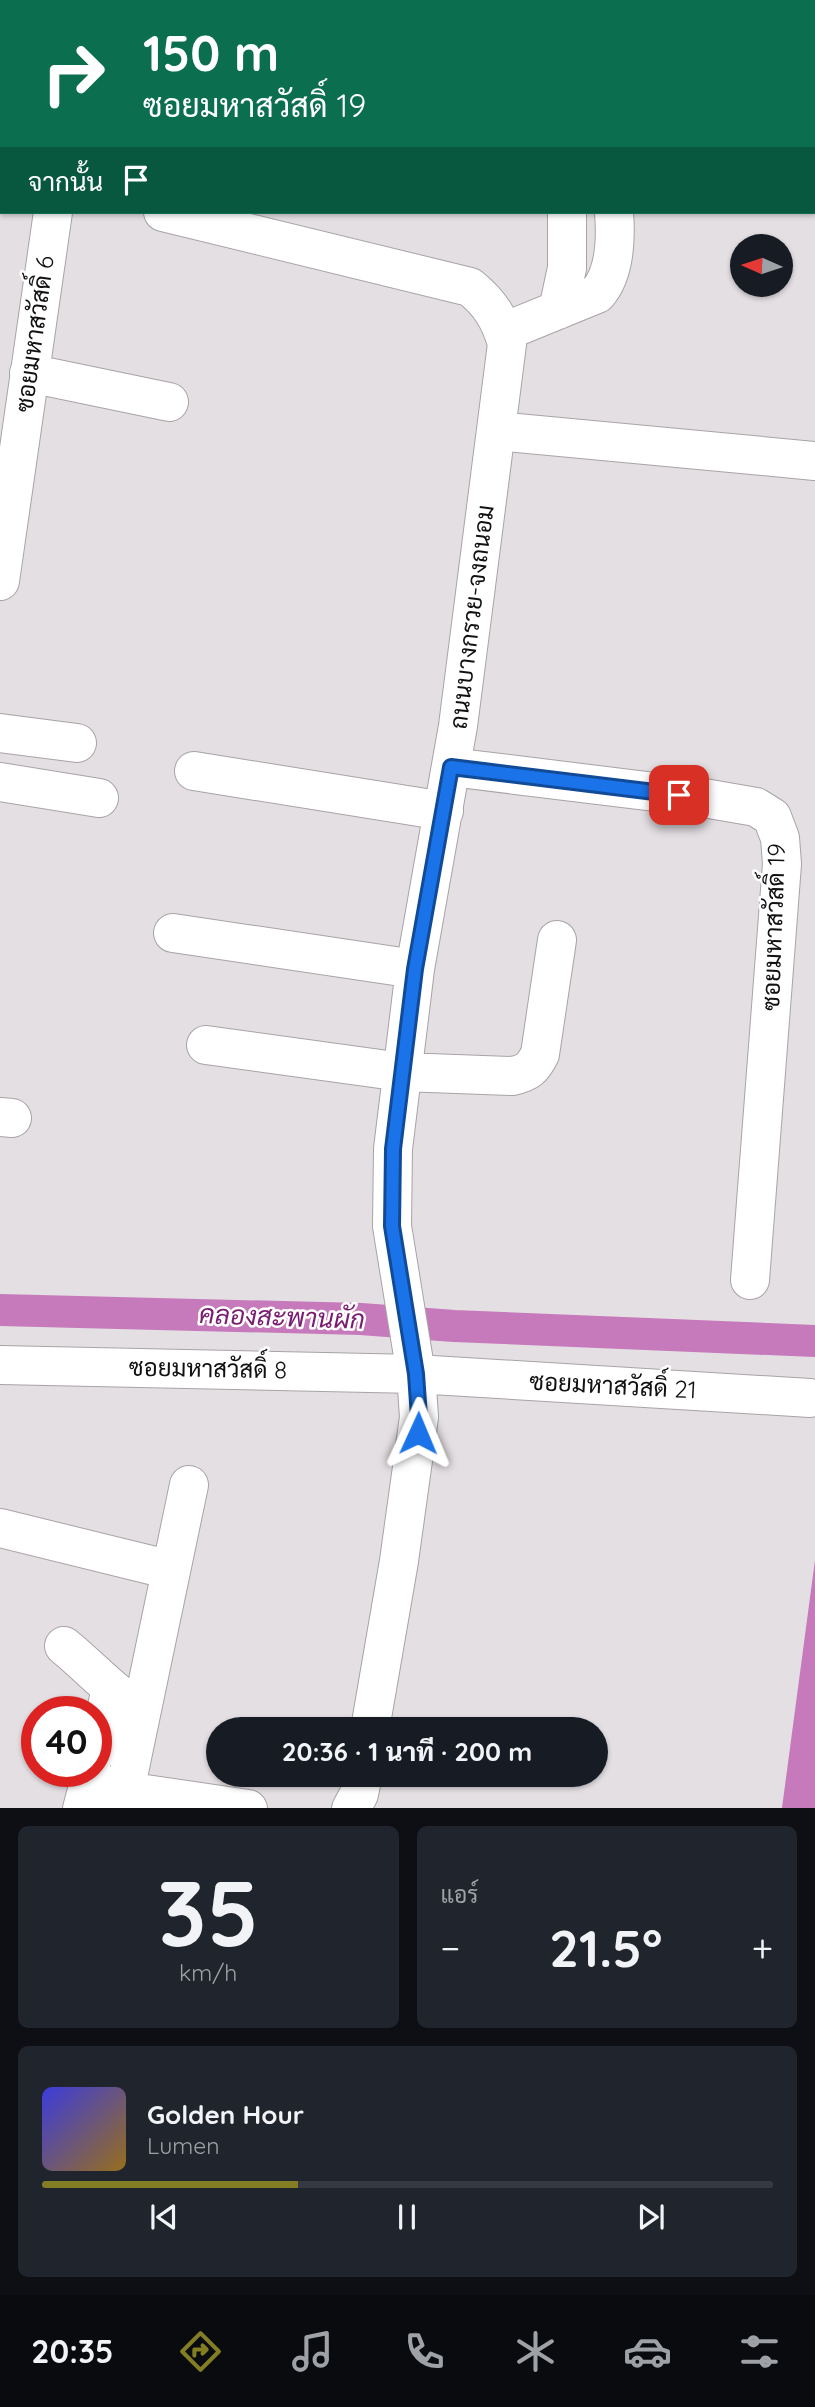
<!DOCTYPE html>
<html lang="th">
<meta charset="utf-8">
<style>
body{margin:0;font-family:Quicksand,Sarabun,sans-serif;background:#20242c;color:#f1f3f6;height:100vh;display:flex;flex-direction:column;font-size:26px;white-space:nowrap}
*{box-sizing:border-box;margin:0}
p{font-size:23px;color:#9ea1a6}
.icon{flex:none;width:38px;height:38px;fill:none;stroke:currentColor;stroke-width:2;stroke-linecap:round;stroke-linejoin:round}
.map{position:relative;height:1808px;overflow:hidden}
.drawer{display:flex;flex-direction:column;gap:18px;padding:18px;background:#0d0f14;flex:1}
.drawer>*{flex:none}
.banner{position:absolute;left:0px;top:0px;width:816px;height:214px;box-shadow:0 2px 5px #0004;background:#0b6e4f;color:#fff;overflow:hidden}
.needle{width:46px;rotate:273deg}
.controls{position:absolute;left:730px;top:234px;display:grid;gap:14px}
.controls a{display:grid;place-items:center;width:63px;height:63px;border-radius:50%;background:#171b24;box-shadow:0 2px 5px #0004;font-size:35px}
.speed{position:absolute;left:21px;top:1696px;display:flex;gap:14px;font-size:35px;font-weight:700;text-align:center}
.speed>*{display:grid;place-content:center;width:91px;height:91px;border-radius:50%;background:#171b24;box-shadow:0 2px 5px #0004;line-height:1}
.speed .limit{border:10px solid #d22;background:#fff;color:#111}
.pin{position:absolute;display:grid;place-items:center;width:60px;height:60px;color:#fff;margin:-30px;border-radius:14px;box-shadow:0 4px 10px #0006}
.me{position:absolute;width:77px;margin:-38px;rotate:1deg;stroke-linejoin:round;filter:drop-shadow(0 0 5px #0008)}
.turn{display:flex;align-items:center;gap:24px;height:147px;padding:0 28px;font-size:32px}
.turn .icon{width:91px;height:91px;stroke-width:2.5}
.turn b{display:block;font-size:49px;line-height:60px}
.then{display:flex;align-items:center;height:66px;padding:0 28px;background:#0003;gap:14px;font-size:26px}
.big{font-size:52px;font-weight:800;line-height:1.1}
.drawer .tile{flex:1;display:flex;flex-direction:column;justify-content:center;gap:10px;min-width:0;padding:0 24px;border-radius:10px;background:#20242c}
.drawer .dial{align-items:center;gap:0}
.dial b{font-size:91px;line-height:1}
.song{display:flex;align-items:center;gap:21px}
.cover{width:84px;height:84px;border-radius:10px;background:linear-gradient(135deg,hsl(240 70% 55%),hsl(40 70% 35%))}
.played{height:7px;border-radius:4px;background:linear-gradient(90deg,#837d23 35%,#363941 35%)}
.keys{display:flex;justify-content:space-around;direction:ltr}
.heat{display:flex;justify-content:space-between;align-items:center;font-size:38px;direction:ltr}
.drawer .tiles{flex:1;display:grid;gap:18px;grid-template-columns:1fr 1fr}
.tile:last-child{grid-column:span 2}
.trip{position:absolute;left:206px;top:1717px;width:402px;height:70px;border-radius:35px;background:#171b24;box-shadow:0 2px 5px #0004;font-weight:800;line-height:70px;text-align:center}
.tabs{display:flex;height:112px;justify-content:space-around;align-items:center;background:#090b0e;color:#9ea1a6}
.tabs .icon{width:49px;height:49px}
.tabs .active{color:#837d23}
.tabs b{font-size:32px;color:#f1f3f6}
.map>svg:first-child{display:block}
</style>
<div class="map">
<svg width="815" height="1809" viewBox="0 0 815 1809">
<rect width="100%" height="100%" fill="#e4dfe3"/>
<path fill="#c679bb" d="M815 1560V1808H782Z"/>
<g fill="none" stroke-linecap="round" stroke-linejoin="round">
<path stroke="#c679bb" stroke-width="32" d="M0 1310 361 1319 454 1326 815 1341"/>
<g stroke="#a8a3a7" stroke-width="40">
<path id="minor" d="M183 0 193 2
M568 0V2
M74 2V0
M401 2V0
M0 145 2 147
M163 212 470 287C490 303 500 319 507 344L458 726 415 969 393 1149 392 1226 416 1374 419 1417 399 1561 370 1729
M558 310 567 268V212
M504 332 597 294C615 274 616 238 614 212
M29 373 169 402
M496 431 815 461
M0 581 53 212
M0 733 77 743
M451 767 704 798 756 807 772 817 780 838 782 864 750 1280
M194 771 444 811
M0 782 99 798
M173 933 415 969
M206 1045 402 1072 512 1076C528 1073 533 1068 540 1054L557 940
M0 1117 12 1118
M0 1365 416 1374 810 1398
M0 1528 171 1570
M64 1646C90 1667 112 1693 142 1710
M96 1753 111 1689
M125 1791 189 1485
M82 1809 92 1771
M121 1809 125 1791 248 1809
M351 1809 359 1794 363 1774"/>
</g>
<use href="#minor" stroke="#fff" stroke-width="38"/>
</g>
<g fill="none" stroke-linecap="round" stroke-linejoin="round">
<g stroke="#114b97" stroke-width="18">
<path id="route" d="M418 1433 419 1417 416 1374 392 1226 393 1149 415 969 451 767 679 795"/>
</g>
<use href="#route" stroke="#1a73e8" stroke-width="12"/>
</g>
<g text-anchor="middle" stroke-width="5" stroke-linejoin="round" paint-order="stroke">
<g font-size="24" fill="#121112" stroke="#fff">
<text transform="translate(35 334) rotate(-82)" y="8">ซอยมหาสวัสดิ์ 6</text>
<text transform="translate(472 617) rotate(-83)" y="8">ถนนบางกรวย-จงถนอม</text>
<text transform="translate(774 927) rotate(-88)" y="8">ซอยมหาสวัสดิ์ 19</text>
<text transform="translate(208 1369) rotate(1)" y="8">ซอยมหาสวัสดิ์ 8</text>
<text transform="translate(613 1386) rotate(3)" y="8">ซอยมหาสวัสดิ์ 21</text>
</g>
<g font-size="26" font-style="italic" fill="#791d70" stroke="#fff">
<text transform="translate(282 1317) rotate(2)" y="9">คลองสะพานผัก</text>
</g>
</g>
</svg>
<div class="controls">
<a><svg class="needle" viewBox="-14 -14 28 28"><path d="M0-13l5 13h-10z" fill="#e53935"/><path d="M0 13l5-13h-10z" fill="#9ea1a6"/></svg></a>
</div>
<div class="speed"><div class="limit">40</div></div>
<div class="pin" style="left:679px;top:795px;background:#d93025"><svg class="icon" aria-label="arrive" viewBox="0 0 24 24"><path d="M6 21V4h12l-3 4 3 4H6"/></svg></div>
<svg class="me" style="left:418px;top:1433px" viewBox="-20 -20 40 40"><path d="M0-17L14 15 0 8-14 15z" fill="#1a73e8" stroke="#fff" stroke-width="4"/></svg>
<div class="trip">20:36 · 1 นาที · 200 m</div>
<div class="banner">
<div class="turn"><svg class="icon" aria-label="right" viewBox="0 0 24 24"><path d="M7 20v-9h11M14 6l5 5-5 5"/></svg><div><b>150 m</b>ซอยมหาสวัสดิ์ 19</div></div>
<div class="then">จากนั้น<svg class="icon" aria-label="arrive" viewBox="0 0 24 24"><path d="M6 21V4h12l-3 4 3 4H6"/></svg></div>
</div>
</div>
<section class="drawer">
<div class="tiles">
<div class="tile dial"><b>35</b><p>km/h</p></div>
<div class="tile"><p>แอร์</p>
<div class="heat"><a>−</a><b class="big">21.5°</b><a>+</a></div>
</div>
<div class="tile">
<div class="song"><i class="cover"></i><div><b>Golden Hour</b><p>Lumen</p></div></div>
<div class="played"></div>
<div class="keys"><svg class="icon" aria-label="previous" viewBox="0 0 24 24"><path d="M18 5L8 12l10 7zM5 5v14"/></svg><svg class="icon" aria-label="pause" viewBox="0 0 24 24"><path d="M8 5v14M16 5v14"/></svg><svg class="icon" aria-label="next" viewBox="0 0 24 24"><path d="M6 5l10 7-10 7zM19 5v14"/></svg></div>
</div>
</div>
</section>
<nav class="tabs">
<b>20:35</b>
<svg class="icon active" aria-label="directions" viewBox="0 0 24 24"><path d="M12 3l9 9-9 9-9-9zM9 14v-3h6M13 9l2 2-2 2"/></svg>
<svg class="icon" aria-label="music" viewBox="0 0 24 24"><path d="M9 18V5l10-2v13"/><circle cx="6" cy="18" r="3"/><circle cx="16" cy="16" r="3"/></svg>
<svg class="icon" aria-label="phone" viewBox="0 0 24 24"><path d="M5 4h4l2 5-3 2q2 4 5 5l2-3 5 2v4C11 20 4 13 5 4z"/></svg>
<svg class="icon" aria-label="climate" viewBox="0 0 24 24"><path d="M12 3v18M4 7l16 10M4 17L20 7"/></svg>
<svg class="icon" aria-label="car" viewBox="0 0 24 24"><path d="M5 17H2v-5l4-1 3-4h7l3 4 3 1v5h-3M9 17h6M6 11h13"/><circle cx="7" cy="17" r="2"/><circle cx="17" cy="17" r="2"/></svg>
<svg class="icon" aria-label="filters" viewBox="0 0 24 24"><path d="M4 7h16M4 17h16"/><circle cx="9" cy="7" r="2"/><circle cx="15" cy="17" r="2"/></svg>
</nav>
